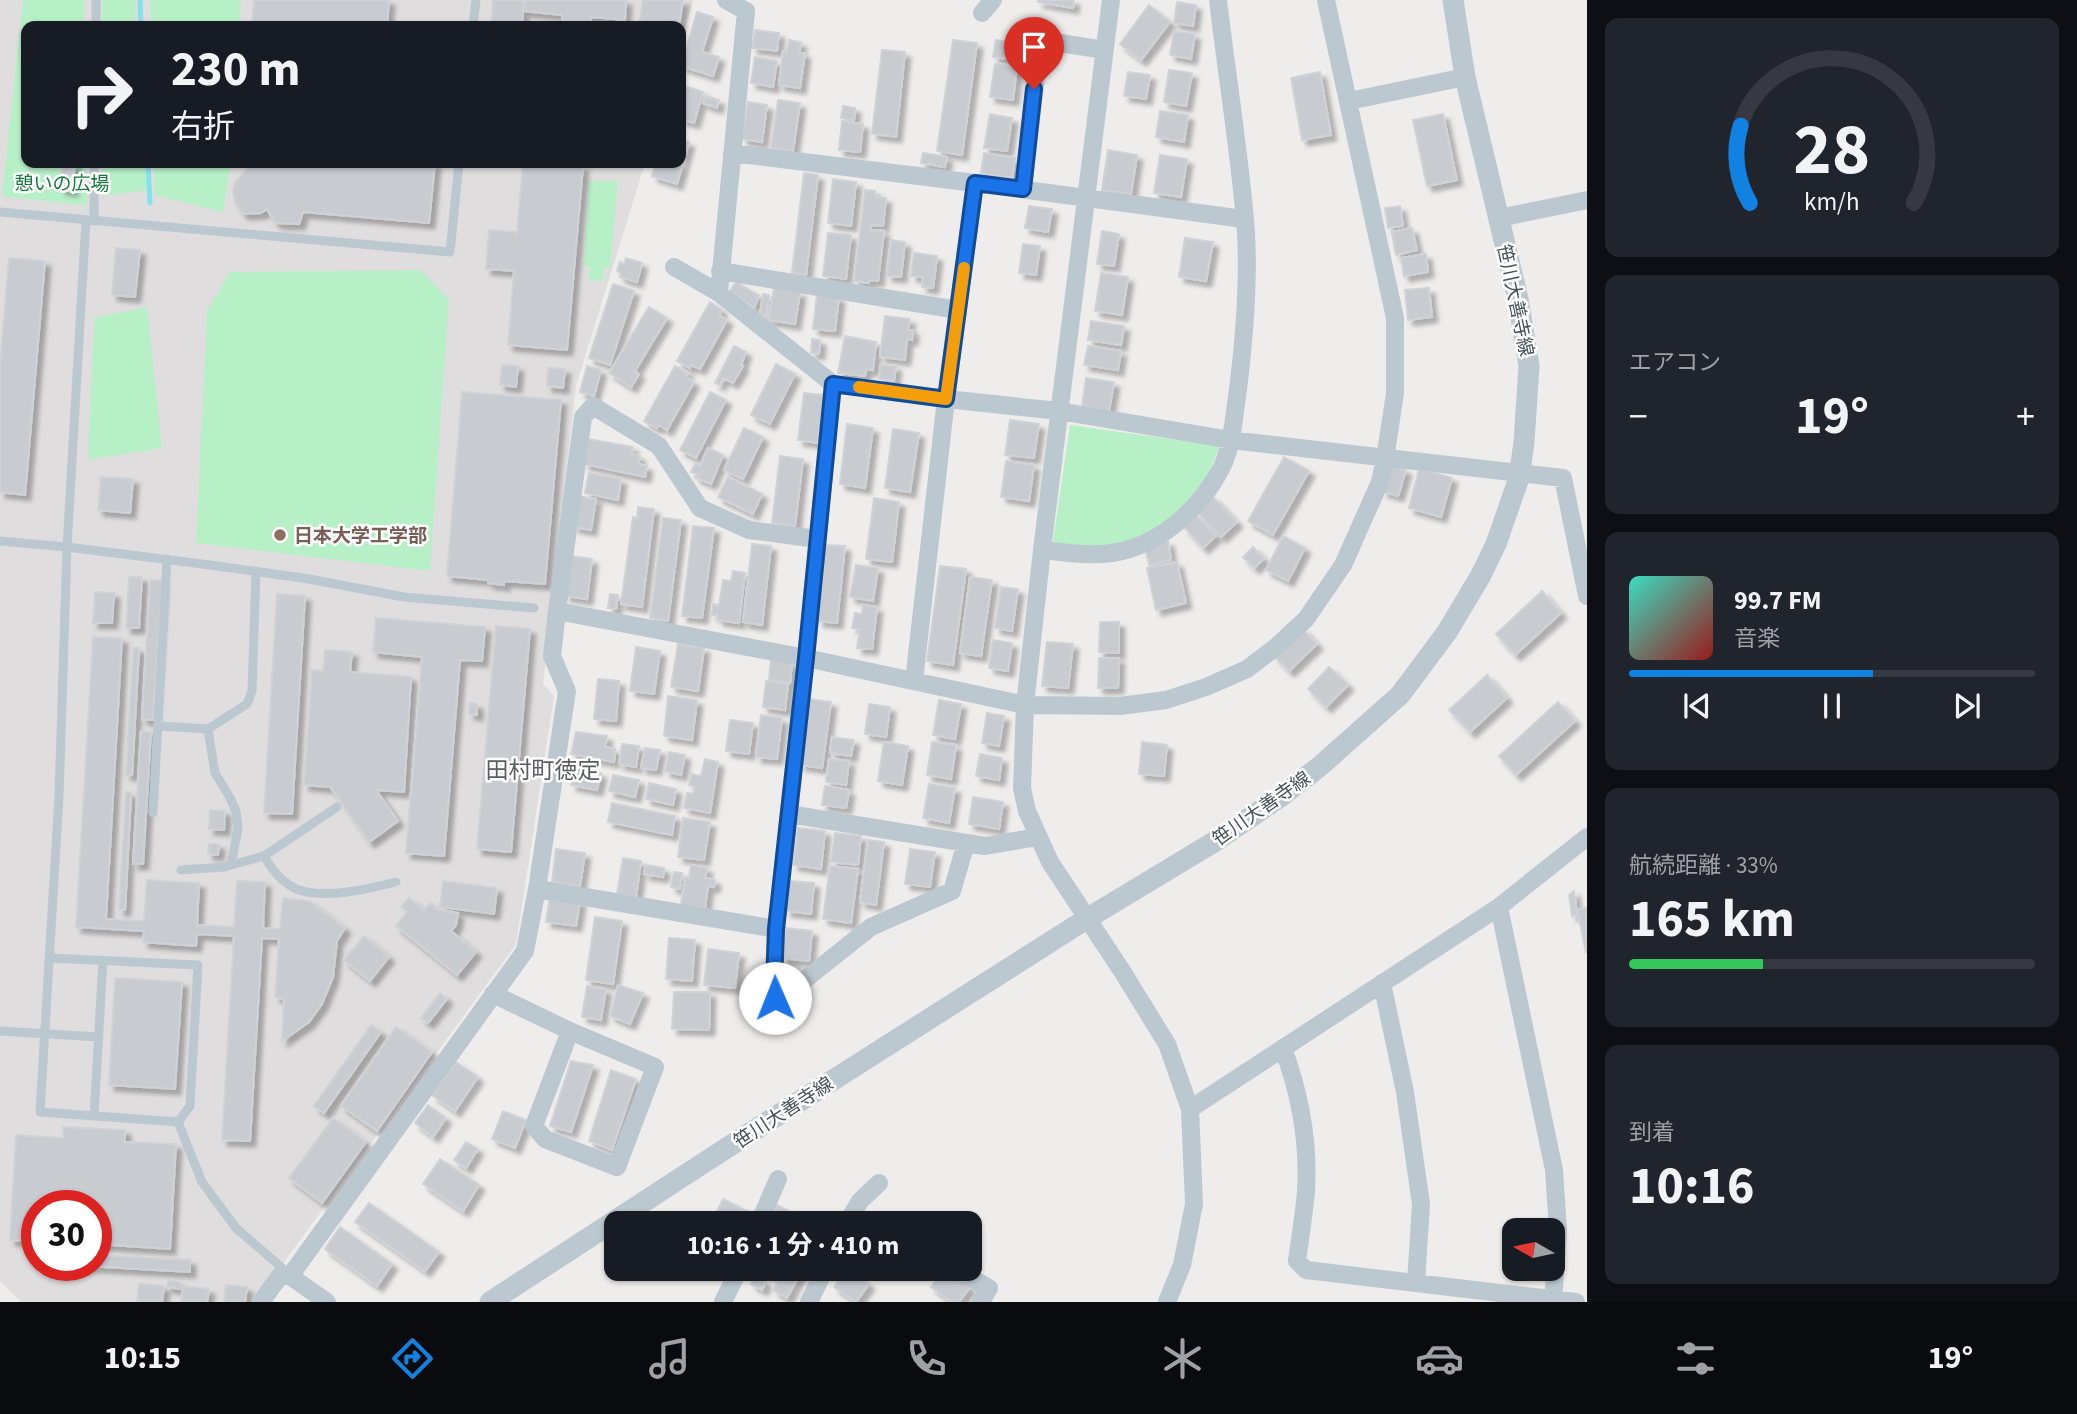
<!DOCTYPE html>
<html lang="ja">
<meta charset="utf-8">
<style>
body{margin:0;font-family:"Source Sans 3","Noto Sans JP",sans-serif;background:#20242c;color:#f1f3f6;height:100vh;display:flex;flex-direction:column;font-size:26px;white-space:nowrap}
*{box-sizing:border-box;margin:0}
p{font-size:23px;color:#9ea1a6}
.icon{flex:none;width:38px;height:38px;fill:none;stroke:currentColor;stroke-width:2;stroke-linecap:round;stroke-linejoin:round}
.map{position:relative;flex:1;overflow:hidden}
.details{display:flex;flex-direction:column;gap:18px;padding:18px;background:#0d0f14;width:490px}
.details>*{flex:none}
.guide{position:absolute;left:21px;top:21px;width:665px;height:147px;border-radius:14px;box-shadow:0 2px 5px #0004;background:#171b24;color:#f1f3f6;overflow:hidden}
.needle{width:46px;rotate:279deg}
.tools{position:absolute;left:1502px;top:1218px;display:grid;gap:14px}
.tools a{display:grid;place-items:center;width:63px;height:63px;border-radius:14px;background:#171b24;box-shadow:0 2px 5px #0004;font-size:35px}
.speed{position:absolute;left:21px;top:1190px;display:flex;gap:14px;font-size:35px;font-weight:700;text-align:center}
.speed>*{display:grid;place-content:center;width:91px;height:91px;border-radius:50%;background:#171b24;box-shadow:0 2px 5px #0004;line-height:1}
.speed .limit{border:10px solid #d22;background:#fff;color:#111}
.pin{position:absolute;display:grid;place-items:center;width:60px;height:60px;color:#fff;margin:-72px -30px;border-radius:50% 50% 50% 0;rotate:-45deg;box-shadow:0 0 7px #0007}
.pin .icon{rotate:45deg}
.me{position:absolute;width:77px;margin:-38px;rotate:359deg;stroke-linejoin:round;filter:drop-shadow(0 0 5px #0008)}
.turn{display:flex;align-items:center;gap:24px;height:147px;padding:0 35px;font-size:32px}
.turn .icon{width:91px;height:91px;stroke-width:2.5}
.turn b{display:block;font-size:49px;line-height:60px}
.big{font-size:52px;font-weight:700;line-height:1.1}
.details .tile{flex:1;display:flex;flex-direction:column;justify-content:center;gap:10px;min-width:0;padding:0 24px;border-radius:14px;background:#20242c}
.details .dial{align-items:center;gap:0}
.dial svg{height:182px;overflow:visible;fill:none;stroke:#363941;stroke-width:7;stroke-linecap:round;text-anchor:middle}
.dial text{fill:#f1f3f6;stroke:none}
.song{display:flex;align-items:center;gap:21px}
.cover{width:84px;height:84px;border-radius:10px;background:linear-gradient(135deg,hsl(170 70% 55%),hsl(0 70% 35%))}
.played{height:7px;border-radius:4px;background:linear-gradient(90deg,#1282e2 60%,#363941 60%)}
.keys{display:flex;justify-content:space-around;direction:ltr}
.heat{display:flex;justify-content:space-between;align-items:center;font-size:38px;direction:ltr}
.charge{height:10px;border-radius:5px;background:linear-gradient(90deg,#34c759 33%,#363941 0)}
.trip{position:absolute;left:604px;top:1211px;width:378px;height:70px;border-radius:14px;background:#171b24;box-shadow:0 2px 5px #0004;font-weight:700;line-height:70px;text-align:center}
.tab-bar{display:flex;height:112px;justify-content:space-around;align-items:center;background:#090b0e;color:#9ea1a6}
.tab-bar .icon{width:49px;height:49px}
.tab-bar .active{color:#1282e2}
.tab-bar b{font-size:32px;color:#f1f3f6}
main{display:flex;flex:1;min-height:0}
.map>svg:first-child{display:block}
</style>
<main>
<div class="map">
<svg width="1587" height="1302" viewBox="0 0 1587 1302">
<defs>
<filter id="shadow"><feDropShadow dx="5.5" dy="5.5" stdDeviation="2" flood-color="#0004"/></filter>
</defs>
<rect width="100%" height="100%" fill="#efecec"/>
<path fill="#e0ddde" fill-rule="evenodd" d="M0 0H693L681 44V26H26V163H645L576 386 543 684 554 696 516 944 255 1302H21L0 1281ZM37 1206H96V1265H37Z"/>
<path fill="#b7efc7" d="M23 0H84V26H26V163H86L87 206 2 196Z
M102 0H135L136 26H102Z
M150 0H241L240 26H151Z
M102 163H146L148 190 102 196Z
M154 163H231L223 212 155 195Z
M589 181H618L610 268H604L603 281 589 280 590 266H584Z
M421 270 449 300 430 571 196 543 207 311 230 272Z
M147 307 162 448 88 460 94 318Z
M1070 425 1220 446 1207 477 1178 513 1158 530 1127 545 1087 550 1053 542Z"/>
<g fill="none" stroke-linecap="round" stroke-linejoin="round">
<path stroke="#82e3ee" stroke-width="5" d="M140 0 141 26
M148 163 150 203"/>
</g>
<path fill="#c8ccd1" stroke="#cfd3d8" stroke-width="2" filter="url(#shadow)" d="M254 0H389L387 26H252Z
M493 0H524L522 26H491Z
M525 0H626L625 20 591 17 590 26H562V15L523 11Z
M643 0H683L679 26H639Z
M1038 0H1074L1073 8 1038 2Z
M1177 2 1196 5 1193 26 1174 23Z
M1149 5 1170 22 1141 60 1120 44Z
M697 12 713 17 702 52 719 57 713 76 681 66Z
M755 30 779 33 777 51 752 48Z
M1174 31 1195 34 1191 59 1170 55Z
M789 40 801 42 799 53H805L800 88 779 85 783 51H787Z
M953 40 977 43 962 155 937 151Z
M996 40 1025 45 1022 61 993 57Z
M882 50 905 52 896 137 872 134Z
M755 57 777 61 773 87 751 83Z
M995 64 1017 66 1013 100 990 97Z
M1169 70 1192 73 1186 106 1164 102Z
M1128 72 1150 75 1146 99 1124 96Z
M1320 72 1331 135 1302 140 1291 78Z
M681 85 703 92 694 123 681 119Z
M705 96 719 100 717 108 703 103Z
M778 100 800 103 793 151 771 148Z
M748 102 767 105 762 142 742 139Z
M843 106 855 108 854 120 841 118Z
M1160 111 1188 115 1184 142 1156 137Z
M990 114 1012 118 1007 151 984 148Z
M1443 114 1457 180 1427 186 1413 120Z
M842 121 863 124 860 152 839 150Z
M681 140 689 142 677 184 652 176 656 163H681Z
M1108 150 1137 155 1131 194 1102 190Z
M923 153 947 157 945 167 921 163Z
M984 153 1015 158 1012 178 981 173Z
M1160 155 1187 159 1181 197 1154 193Z
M63 163H75L72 191 60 189Z
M250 163H435L429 223 303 212 299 224 275 223 267 209 261 213 243 214 235 202 233 190 235 182 238 180Z
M523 163 583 166 567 350 508 345 514 271 486 269 489 230 517 232Z
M804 173 818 175 806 275 792 273Z
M833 179 856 182 851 226 828 223Z
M865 190 875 191V197L886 198 883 226 871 225V230L884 231 878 281 869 280V283L854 281Z
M1029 206 1052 209 1048 232 1025 228Z
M1400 206 1403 226 1388 228 1385 208Z
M1412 228 1417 250 1396 255 1392 232Z
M1102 231 1119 234 1114 266 1097 264Z
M828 233 851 235 846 279 823 276Z
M1185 238 1213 242 1206 281 1179 277Z
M891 240 905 242 901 277 887 276Z
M1023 244 1040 246 1036 275 1019 273Z
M116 248 140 250 135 297 112 295Z
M914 253 937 256 933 288 922 287 923 277 911 276Z
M1426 254 1428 272 1404 276 1401 258Z
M9 258 45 261 25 495 0 492V365Z
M626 258 642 263 637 282 620 277 621 273 617 271 620 262 624 264Z
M1101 273 1128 277 1122 315 1095 311Z
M736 282 759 296 754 308 730 291Z
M613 284 634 291 610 365 589 358Z
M774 288 800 292 795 324 768 320Z
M1429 288 1432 317 1408 320 1405 290Z
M763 294 769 295 766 316 760 315Z
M817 294 839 297 835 331 813 329Z
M710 302 722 310 719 315 727 320 700 369 691 365 690 368 677 361Z
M649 307 667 318 635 371 639 374 631 387 609 373Z
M885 316 910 319 908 330H913L912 340 907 339 905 360 880 357Z
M1091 321 1124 326 1121 345 1088 340Z
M845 336 876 342 873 370 866 369 865 376 838 373Z
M812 339 820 340 819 354 811 353Z
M734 346 746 352 741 365 743 366 733 383 723 378 720 385 715 383Z
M1088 346 1121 351 1118 370 1084 365Z
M776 364 795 374 770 424 751 415Z
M502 365 518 366 516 387 500 385Z
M881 365 896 366 894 381 879 379Z
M587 366 601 370 594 396 580 392Z
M675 366 688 373 685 377 694 382 667 430 659 425 657 428 644 421Z
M548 368 565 369 563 388 547 386Z
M1086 378 1114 382 1109 411 1082 406Z
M462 392 561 400 545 584 504 581V585L488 583V580L447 576Z
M710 392 726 400 696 458 680 450Z
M804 393 824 395 818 443 798 440Z
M1010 420 1039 424 1034 458 1005 455Z
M847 424 873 428 865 488 840 484Z
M744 428 763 437 743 479 724 470Z
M893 429 919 433 910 492 885 488Z
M588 439 633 447 631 454 640 456 638 464 647 466 645 477 584 464Z
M708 448 723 455 711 484 695 477 697 474 691 472 695 464 700 466Z
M780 456 803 459 795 526 772 523Z
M1284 457 1309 471 1273 535 1248 521Z
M1006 461 1034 465 1029 501 1001 497Z
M1390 465 1406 470 1398 496 1382 491Z
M1419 469 1452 478 1441 517 1409 508Z
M589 473 621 479 618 500 585 493Z
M101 477 133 479 130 513 98 510Z
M728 477 762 494 753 514 718 497Z
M578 496 596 499 591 530 573 527Z
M1213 497 1237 522 1221 537 1197 512Z
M874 498 899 502 892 562 866 559Z
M638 507 654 509 642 607 621 604 633 517 637 518Z
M1196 515 1216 536 1203 548 1184 527Z
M663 518 681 520 668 621 650 618Z
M693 526 714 528 702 618 682 616Z
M1283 536 1305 548 1288 581 1266 570Z
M1168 541 1171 560 1149 565 1145 545Z
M752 544 771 546 762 625 743 622Z
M826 545 845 546 837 623 818 621Z
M1253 547 1264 559 1254 568 1243 557Z
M570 556 592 559 587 599 565 596Z
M1177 562 1186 603 1156 610 1147 568Z
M856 565 878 568 873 601 850 597Z
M940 566 966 569 953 665 927 661Z
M733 571 745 573 739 623 718 620V615H712L713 604 719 605 723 580 731 581Z
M129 577H142L139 628H126Z
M970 577 992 580 981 656 960 653Z
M150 580H162L153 720 142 719Z
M1001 587 1018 589 1012 631 995 628Z
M1542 591 1561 613 1515 655 1496 634Z
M95 592 114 593 112 623H93Z
M277 594 305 596 292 814 264 813Z
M610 594 618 595 616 609 608 608Z
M863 605 877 607 872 649 857 648 860 629 852 628 855 613 862 614Z
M376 618 485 627 482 661 460 660 444 856 406 853 422 657 373 652Z
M1100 622H1119V653L1099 652Z
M496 626 530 629 511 852 477 849Z
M1303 629 1317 644 1289 671 1274 656Z
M93 637 122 638 106 919 144 921 147 880 199 883 197 925 234 927 237 881 265 882 263 928 280 929 283 898 309 901 345 928 337 941 333 977 322 1004 309 1022 282 1041 284 999 275 997 279 939 262 938 250 1141 222 1140 234 936 197 934 196 946 143 942 144 931 76 927Z
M993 640 1012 643 1008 671 989 668Z
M1047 642 1073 644 1068 688 1042 686Z
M678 644 704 648 698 691 671 687Z
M636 647 660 651 654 694 630 691Z
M133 648H139L132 775H126Z
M325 650 352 652 350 672 411 677 404 792 376 790 398 821 369 842 330 787 304 785 312 670 323 671Z
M1099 658H1119L1118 688H1098Z
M771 659 792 662 790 683 769 680Z
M1329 667 1348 685 1326 707 1308 689Z
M1487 675 1507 698 1470 732 1449 710Z
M598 679 619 681 616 721 594 719Z
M766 681 788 684 785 710 763 707Z
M668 696 697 700 692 740 664 736Z
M809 699 831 702 822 768 800 765Z
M939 700 961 704 955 739 933 735Z
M1558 702 1575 721 1516 775 1499 756Z
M470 703 477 704V715L469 714Z
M869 704 890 707 886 737 865 734Z
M987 713 1004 716 999 746 982 743Z
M761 715 782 718 777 759 756 757Z
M730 720 753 723 749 754 726 751Z
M141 731 151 732 143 864H133Z
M576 732 607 736 605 747 615 749 614 762 571 754Z
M832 737 854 740 851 756 830 753Z
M884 742 908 746 902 785 878 781Z
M932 742 956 745 951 779 927 775Z
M1142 742 1167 745 1164 776 1139 774Z
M622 744 639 746 636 767 619 764Z
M645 748 660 750 656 770 641 768Z
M669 752 685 755 681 775 665 771Z
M980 754 1002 758 999 780 976 776Z
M705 759 718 762 710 813 684 808 687 793 693 794 695 787 689 785 691 774 701 776Z
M829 759 849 761 846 785 826 782Z
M575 768 601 773 597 790 571 785Z
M613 775 639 780 635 797 609 791Z
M649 783 676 789 673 805 646 799Z
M929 784 955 788 949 823 923 818Z
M825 786 849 790 846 808 822 805Z
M126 792 131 793 125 910H119Z
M973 797 1003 802 999 829 969 824Z
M612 803 675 816 672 835 608 822Z
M210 810 225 811 224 830 209 829Z
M683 818 710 822 704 860 678 857Z
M798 828 825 831 821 869 793 865Z
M835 833 861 836 858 865 831 862Z
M868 840 884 842 876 905 860 902Z
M209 844H219L218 855 208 854Z
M556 849 585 853 580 886 552 882Z
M910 849 935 852 930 887 905 884Z
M623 858 641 861 636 897 617 894Z
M646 865 664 868 663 877 644 874Z
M691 865 707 868 705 878 715 880 714 887 708 886 705 908 681 905 685 877 689 878Z
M830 866 858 869 851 923 823 919Z
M674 872 682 873 680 889 671 887Z
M443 881 497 888 494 914 440 907Z
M789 881 814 883 811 914 786 911Z
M1574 891 1577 915 1572 916 1569 895Z
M550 897 580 901 576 926 546 922Z
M409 898 424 910 431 902 437 909 458 913 456 925 451 931 476 952 457 975 396 926 407 912 401 907Z
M1587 908V952H1586L1577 910Z
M595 917 622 921 613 984 586 980Z
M785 928 812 931 809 961 782 958Z
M364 936 389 957 370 981 344 960Z
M669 938 695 940 692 981 666 979Z
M708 949 739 953 735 988 704 985Z
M115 978 182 982 175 1089 109 1085Z
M618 985 643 993 630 1024 610 1016Z
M587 986 606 989 601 1020 582 1017Z
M674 992H710L709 1030 672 1029Z
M440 993 447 999 428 1023 421 1018Z
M371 1025 381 1032 324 1113 314 1106Z
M396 1027 432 1052 377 1131 341 1106Z
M571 1061 593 1065 571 1132 550 1126Z
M456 1062 478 1077 455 1111 432 1095Z
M611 1070 636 1079 612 1150 589 1141Z
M428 1105 446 1118 433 1137 415 1123Z
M503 1111 526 1120 515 1148 492 1139Z
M333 1118 366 1142 322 1203 289 1178Z
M63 1127 125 1130V1142L176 1144 170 1249 96 1244V1206H37V1241L10 1240 16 1135 63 1138Z
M466 1142 478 1149 466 1168 454 1160Z
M440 1159 479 1185 463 1211 423 1184Z
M723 1199 749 1212 743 1223H711Z
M369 1203 439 1252 425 1271 355 1222Z
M777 1205 803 1219 801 1223H784L771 1216Z
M340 1227 392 1264 377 1286 325 1249Z
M96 1255 190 1260V1272L69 1265H96Z
M760 1269H779L775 1277Z
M784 1269H803L787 1298 773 1290Z
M847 1269 869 1284 856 1302 834 1287Z
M943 1269 970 1287 959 1302H952L931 1287Z
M755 1275 766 1282 762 1290 751 1284Z
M168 1280 180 1282V1289L167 1287Z
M139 1283 164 1286 162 1302H137Z
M226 1285 247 1287 245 1302H224Z
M183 1286 209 1289 207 1302H181Z"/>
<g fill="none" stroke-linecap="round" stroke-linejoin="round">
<path stroke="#bcc8cf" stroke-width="9" d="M96 26V0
M473 26 476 0
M0 212 450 252 459 163
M94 221V163
M0 541 67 547 218 566 309 579 404 597 534 608
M159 726 208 729 247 704 252 691 256 571
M208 729 215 773 229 796 236 811 238 828 231 865
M153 813 167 559
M264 856C272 870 283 884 299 890 327 899 368 889 396 882
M181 870 224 867 264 856 337 807
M50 958 198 965 190 1106 178 1122 40 1112 59 796 67 547 86 220
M0 1031 99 1037
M94 1116 103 960
M178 1122 202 1182 236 1228 289 1274"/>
<path stroke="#bcc8cf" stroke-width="18" d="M726 0 746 11 719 293 833 384 806 658 776 929 774 984 776 998
M1111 0 1042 550 1025 705 1022 788 1027 811 1050 862 1122 971 1167 1044 1190 1109 1194 1204 1182 1265 1167 1302
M982 13 993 0
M1349 101 1465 77
M732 153 975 183 1244 219
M1023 189 1040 40 1105 50
M1499 218 1587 200
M674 267 719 293
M720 271 958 310
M833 384 946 399 1059 411 1231 440 1563 478 1587 596
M1042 550C1070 553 1098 558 1126 550 1164 540 1199 508 1218 474 1232 452 1233 422 1237 397 1244 343 1249 286 1246 232 1240 155 1227 77 1218 0
M557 611 583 417 593 406 659 446 700 508 749 530 817 539
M914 681 946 399 975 183
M789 814 985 846 1038 837
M537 889 776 929
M1499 907 1587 837
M1382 983 1405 1092 1421 1204 1416 1283
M793 989 871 927 952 891 966 843
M493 994 570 1031 655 1067 617 1167 545 1139 534 1126 570 1031
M1283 1048C1300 1094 1309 1142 1306 1191 1304 1215 1300 1238 1297 1261L1306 1270 1576 1302
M1190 1109 1499 907 1554 1170 1558 1230 1553 1302
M759 1223 778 1179
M847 1223 860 1201 879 1183
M955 1269 989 1288 981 1302
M290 1276 525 951 537 889 567 691 552 656 557 611 806 658 1025 705 1120 706 1166 700 1206 687 1247 669 1276 647 1306 619 1343 565 1380 482 1385 459 1395 393V318L1326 0
M261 1302 280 1276H290L327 1302
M723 1302 739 1269
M809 1302 825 1269"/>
<path stroke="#bcc8cf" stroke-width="21" d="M490 1302 745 1136 1088 918 1214 842 1283 795 1319 767 1400 695 1447 632 1481 575 1496 544 1519 478 1524 442 1529 366 1518 299 1465 77 1453 0"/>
</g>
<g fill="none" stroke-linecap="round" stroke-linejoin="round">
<g stroke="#114b97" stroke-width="18">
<path id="route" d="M775 998 774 984 776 929 806 658 833 384 946 399 975 183 1023 189 1034 89"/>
</g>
<use href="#route" stroke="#1a73e8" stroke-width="12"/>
<path stroke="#f59e0b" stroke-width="12" d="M859 387 946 399 964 268"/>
</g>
<circle fill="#8d6e63" stroke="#fff" stroke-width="2.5" cx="280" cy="535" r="7"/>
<g text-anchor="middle" stroke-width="5" stroke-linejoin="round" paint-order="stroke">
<g font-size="19" fill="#137c3d" stroke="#fff">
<text x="62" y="190">憩いの広場</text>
</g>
<g font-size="19" fill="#44525a" stroke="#fff">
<text transform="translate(1516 300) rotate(78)" y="7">笹川大善寺線</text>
<text transform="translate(1261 808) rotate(-35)" y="7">笹川大善寺線</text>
<text transform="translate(783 1112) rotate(-33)" y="7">笹川大善寺線</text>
</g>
<g font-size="19" font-weight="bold" fill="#785e54" stroke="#fff" text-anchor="start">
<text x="294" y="542">日本大学工学部</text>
</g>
<g font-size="23" fill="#585d61" stroke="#fff">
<text x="543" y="778">田村町徳定</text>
</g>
</g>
</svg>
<div class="tools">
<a><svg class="needle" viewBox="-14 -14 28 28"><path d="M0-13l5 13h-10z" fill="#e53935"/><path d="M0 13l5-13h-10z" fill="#9ea1a6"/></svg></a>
</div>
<div class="speed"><div class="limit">30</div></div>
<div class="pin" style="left:1034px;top:89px;background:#d93025"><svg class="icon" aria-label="arrive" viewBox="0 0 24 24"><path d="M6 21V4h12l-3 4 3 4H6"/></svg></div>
<svg class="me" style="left:775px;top:998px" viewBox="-20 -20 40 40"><circle r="19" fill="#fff"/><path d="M0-13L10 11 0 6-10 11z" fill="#1a73e8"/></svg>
<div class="trip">10:16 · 1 分 · 410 m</div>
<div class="guide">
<div class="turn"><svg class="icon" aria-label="right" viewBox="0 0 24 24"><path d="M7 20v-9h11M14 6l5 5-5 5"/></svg><div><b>230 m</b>右折</div></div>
</div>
</div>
<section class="details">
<div class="tile dial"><svg viewBox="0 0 100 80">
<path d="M14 69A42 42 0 1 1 86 69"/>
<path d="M14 69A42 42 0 0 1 10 35" stroke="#1282e2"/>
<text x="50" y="56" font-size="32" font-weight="700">28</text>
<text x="50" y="72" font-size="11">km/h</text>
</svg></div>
<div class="tile"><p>エアコン</p>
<div class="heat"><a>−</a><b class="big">19°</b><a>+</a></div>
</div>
<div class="tile">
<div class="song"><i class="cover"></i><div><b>99.7 FM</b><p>音楽</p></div></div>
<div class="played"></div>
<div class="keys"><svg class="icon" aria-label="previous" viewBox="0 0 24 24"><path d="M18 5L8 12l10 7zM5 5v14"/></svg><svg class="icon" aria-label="pause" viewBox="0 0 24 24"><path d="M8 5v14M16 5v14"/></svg><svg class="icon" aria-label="next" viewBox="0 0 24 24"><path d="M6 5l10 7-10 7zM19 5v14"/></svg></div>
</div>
<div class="tile"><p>航続距離 · 33%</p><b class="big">165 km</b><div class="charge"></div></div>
<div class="tile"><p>到着</p><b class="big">10:16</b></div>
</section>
</main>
<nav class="tab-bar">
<b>10:15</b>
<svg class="icon active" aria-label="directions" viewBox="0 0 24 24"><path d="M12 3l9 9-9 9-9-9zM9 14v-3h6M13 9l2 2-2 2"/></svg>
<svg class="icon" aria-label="music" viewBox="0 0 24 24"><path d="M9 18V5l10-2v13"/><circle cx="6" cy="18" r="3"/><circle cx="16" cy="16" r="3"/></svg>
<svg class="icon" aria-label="phone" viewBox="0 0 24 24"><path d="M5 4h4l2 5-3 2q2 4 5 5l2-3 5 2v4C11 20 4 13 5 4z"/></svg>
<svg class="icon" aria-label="climate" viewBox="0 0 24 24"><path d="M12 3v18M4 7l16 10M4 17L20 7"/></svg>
<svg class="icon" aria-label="car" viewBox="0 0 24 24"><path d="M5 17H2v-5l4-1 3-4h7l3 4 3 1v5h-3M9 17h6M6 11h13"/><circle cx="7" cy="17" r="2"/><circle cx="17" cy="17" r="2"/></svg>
<svg class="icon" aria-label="filters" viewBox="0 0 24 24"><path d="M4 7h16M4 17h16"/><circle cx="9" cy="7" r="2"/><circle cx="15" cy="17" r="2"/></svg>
<b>19°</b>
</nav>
